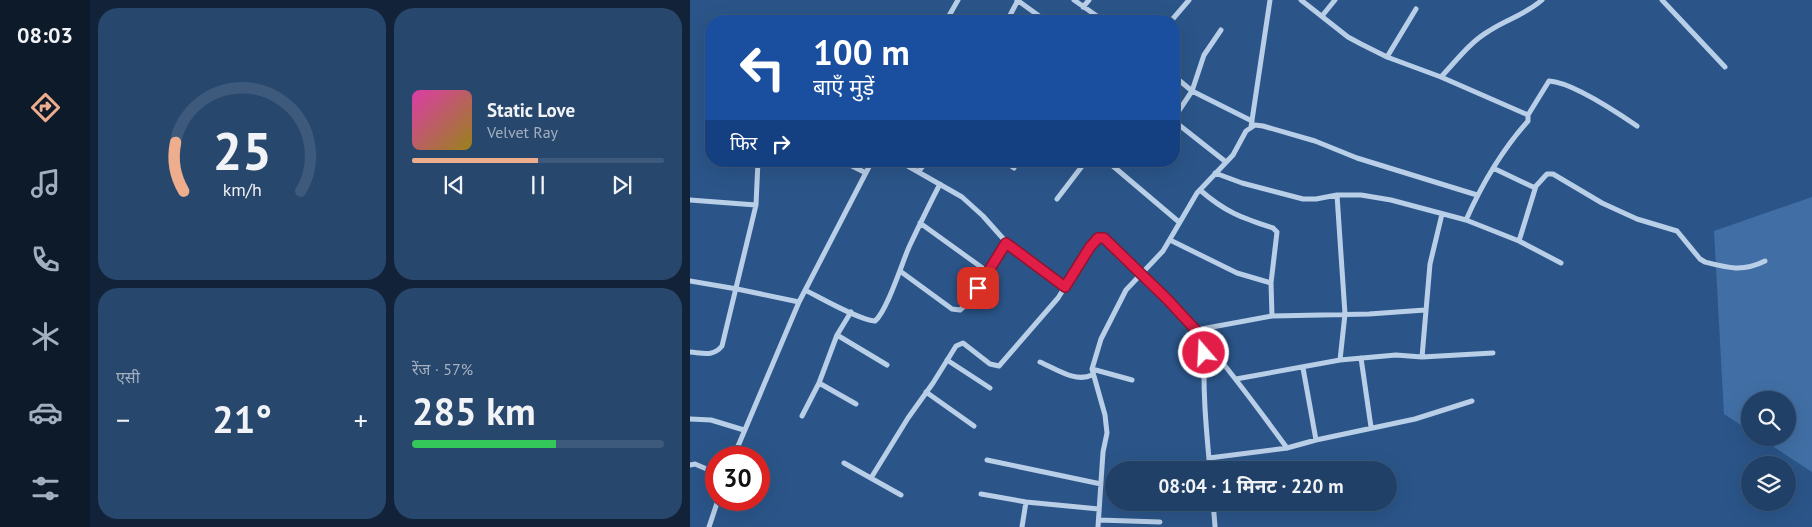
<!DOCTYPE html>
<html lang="hi">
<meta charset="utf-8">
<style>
body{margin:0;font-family:"PT Sans","Noto Sans Devanagari",sans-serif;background:#28476d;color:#f1f3f6;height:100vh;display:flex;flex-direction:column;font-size:19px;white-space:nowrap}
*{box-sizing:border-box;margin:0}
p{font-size:16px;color:#a2afc0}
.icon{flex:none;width:28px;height:28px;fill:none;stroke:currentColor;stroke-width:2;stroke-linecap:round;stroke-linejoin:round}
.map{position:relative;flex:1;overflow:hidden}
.side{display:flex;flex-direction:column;gap:8px;padding:8px;background:#122339;width:600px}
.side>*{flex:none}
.banner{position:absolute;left:15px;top:15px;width:475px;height:152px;border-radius:20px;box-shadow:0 5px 20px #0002,0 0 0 1px #3d597b;background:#1a4fa0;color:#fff;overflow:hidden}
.tools{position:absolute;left:1051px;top:391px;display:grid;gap:10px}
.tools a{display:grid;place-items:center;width:55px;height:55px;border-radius:50%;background:#204067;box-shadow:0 5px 20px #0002,0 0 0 1px #3d597b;font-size:25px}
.speed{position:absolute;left:15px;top:446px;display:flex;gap:10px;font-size:25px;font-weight:700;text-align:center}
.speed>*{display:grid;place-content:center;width:65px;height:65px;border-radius:50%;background:#204067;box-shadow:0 5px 20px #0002,0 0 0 1px #3d597b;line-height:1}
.speed .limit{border:8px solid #d22;background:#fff;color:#111}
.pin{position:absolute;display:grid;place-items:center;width:42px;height:42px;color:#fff;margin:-21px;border-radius:10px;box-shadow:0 2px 8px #0006}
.me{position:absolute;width:55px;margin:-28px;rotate:341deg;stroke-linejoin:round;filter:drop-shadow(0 0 4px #0008)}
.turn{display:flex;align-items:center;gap:18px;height:105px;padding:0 25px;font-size:22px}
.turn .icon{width:65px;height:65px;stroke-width:2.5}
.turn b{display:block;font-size:35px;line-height:42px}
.then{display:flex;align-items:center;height:48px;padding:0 25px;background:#0003;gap:10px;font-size:19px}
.big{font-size:38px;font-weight:700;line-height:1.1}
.side .card{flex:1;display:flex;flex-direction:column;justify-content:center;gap:8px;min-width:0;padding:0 18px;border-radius:20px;background:#28476d}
.side .dial{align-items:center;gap:0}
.dial svg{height:130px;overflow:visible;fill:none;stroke:#3d597b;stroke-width:7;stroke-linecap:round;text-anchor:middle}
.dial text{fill:#f1f3f6;stroke:none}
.song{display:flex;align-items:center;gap:15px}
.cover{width:60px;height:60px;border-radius:8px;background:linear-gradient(135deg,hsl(320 70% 55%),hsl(50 70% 35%))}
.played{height:5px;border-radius:2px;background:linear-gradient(90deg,#eead8d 50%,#3d597b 50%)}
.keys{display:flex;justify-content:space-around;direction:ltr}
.heat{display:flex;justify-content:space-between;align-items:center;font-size:28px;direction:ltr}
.charge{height:8px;border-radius:4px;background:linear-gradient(90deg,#34c759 57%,#3d597b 0)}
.side .tiles{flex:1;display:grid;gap:8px;grid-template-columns:repeat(2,1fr)}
.trip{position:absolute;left:415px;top:461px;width:292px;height:50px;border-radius:25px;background:#204067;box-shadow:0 5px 20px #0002,0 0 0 1px #3d597b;font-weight:700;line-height:50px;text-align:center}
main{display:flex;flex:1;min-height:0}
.tabs{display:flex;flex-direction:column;width:90px;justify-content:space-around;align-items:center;background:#0d1a29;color:#a2afc0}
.tabs .icon{width:35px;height:35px}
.tabs .selected{color:#eead8d}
.tabs b{font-size:22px;color:#f1f3f6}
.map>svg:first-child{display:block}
</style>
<main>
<nav class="tabs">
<b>08:03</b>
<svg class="icon selected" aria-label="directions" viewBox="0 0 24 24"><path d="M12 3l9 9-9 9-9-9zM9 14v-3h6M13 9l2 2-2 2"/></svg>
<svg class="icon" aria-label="music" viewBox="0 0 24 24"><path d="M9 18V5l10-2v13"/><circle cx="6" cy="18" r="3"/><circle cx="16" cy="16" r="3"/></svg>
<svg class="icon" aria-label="phone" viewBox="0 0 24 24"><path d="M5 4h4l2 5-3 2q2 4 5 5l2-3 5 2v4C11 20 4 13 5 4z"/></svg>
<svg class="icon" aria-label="climate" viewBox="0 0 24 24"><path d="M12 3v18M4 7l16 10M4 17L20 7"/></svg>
<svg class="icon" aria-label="car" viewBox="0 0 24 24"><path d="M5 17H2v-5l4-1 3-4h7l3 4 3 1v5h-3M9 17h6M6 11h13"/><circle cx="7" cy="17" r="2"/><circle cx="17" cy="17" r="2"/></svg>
<svg class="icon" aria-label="filters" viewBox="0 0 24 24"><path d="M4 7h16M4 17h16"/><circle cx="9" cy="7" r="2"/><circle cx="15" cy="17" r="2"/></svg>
</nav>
<section class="side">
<div class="tiles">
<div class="card dial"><svg viewBox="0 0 100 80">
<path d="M14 69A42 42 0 1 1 86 69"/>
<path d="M14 69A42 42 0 0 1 9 39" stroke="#eead8d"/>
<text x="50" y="56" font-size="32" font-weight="700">25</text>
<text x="50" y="72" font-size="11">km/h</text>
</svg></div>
<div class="card">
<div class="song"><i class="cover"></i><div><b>Static Love</b><p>Velvet Ray</p></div></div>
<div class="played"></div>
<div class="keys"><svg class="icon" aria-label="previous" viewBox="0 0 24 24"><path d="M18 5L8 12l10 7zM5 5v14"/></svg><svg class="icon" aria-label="pause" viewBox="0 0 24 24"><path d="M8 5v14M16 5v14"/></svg><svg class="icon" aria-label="next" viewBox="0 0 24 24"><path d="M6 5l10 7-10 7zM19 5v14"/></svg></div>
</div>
<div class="card"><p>एसी</p>
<div class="heat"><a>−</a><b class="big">21°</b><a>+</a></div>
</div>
<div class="card"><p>रेंज · 57%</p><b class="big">285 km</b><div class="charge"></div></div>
</div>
</section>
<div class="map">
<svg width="1122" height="527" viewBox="0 0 1122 527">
<rect width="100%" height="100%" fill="#2b5589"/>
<path fill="#416fa5" d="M1122 197V472L1070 438H1098V400H1060V431L1034 414 1024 231Z"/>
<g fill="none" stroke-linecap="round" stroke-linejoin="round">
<path stroke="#b9cfe8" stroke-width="5" d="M327 0 356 21
M384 0 414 21
M611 0 658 37 671 44 697 57 751 77 838 115
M972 0 1035 67
M393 7 399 0
M632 16 645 0
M256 21 268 0
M317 21 328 0
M481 21 499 0
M697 57 726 9
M484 76 502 91 562 121
M751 77C766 61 780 42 799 31 817 19 835 15 852 0
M484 118 502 91 514 55 531 30
M484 121 536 162
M561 127 580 0
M152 161 176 173
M209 161 272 197 293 216 317 243 278 303 270 310 262 309 210 271
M314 161 324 168
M417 161 489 222
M803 168 843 187 846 186 857 174H863L912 203 947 219 987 231 1010 259 1015 262C1038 268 1053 272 1075 261
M229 171 237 161
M525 173 552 183 613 199H626L647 195H671L701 200 776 220 829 241 871 263
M510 190C535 212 552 218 583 228L587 232 581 283 582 316
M647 195 655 314 650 360
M367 199 396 161
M0 200 66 205
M776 220C792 184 812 150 838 121V115L859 81C881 82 928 113 947 126
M230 223 298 272
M480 240 547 273 581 283
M829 241 846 186
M317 243 375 287
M0 281 47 289 109 302
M115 290C131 298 169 320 185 321 197 311 212 263 219 247 229 226 239 205 250 184
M506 330 582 316 679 314 735 310
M147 335 197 365
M515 341C512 384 516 427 520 470
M0 352C13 353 23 357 32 346L66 205 68 161
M732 357 740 264 752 214
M671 358 681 427
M257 360 300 388
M350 362C366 369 386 383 402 375
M613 368 626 440
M402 369 442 380
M546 379 650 360 706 355 732 357 803 353
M129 383 166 404
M236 392 284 426
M112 416 129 383 147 335 161 312
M0 419 21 420 54 430
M43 458 109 302 182 161
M519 458 597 448 626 440 725 419 782 401
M297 460 411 484
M154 463 211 495
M0 465 5 464 26 473
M181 478 218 418 243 383 266 346 273 343 300 364 309 366 368 298 400 247 411 238 417 240C450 272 484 304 513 339 543 374 570 411 597 448
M291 494 336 502 409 509
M523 502 525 526
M409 520 470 522
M19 527 28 500
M332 527 336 502
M408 527 413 452 417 433 415 415 402 369 411 339 436 290 473 251 507 193 543 155 556 131 565 125 573 126 625 141 667 158 787 195"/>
</g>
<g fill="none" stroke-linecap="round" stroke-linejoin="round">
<g stroke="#92132f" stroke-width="12">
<path id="route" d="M288 288 316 243 375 287 400 247 408 238H414L477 299 515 340 514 353"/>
</g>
<use href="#route" stroke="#e11d48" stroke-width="9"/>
</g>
</svg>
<div class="tools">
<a><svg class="icon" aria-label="search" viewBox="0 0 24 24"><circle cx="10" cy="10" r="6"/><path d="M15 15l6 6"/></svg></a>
<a><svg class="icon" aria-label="layers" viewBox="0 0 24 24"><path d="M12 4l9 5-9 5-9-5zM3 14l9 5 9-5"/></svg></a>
</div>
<div class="speed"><div class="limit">30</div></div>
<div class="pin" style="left:288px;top:288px;background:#d93025"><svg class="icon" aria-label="arrive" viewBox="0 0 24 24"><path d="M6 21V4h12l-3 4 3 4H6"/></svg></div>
<svg class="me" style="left:514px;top:353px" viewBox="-20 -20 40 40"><circle r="17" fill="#e11d48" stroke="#fff" stroke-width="3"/><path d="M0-11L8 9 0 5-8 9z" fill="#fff"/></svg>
<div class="trip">08:04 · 1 मिनट · 220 m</div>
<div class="banner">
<div class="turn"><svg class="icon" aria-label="left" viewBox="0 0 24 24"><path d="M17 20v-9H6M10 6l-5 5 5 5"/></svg><div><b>100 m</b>बाएँ मुड़ें</div></div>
<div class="then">फिर<svg class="icon" aria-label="right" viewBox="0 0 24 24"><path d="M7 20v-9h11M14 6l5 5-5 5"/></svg></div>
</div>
</div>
</main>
